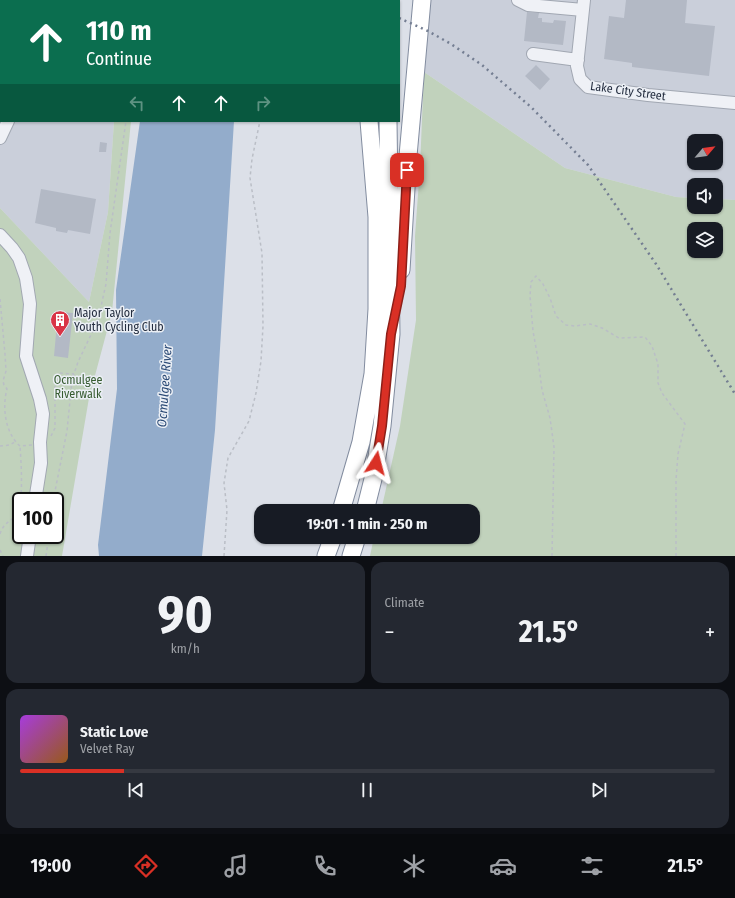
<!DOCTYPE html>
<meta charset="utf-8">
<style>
body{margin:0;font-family:"Fira Sans Condensed",sans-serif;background:#242831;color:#f1f3f6;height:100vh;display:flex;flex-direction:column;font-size:15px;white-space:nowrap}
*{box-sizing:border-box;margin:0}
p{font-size:13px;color:#9ea1a6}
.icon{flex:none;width:22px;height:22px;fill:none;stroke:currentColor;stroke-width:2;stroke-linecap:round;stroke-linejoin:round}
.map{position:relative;height:556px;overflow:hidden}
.sheet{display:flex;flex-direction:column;gap:6px;padding:6px;background:#0d0f14;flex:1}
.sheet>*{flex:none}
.hud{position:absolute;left:0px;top:0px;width:400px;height:122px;box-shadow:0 1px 3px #0004;background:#0b6e4f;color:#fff;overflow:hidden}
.needle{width:26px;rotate:61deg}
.buttons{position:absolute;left:687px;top:134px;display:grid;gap:8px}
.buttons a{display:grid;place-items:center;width:36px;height:36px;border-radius:8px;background:#171b24;box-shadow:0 1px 3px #0004;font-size:20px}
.speed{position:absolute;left:12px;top:492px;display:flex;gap:8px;font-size:20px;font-weight:700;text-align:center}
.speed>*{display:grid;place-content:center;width:52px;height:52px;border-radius:50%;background:#171b24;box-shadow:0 1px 3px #0004;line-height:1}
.speed .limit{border:2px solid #111;border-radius:6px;background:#fff;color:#111}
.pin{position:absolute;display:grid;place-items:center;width:34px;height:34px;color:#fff;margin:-17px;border-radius:8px;box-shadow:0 2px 6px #0006}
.me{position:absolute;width:44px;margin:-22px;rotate:9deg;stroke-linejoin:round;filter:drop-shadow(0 0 3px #0008)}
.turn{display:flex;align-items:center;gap:14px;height:84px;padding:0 20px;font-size:18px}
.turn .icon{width:52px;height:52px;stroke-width:2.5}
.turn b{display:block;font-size:28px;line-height:34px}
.lanes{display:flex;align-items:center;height:38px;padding:0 20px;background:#0003;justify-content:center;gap:20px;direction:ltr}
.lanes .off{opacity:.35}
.big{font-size:30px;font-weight:700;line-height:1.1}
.sheet .widget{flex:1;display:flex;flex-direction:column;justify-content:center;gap:6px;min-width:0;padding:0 14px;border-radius:12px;background:#242831}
.sheet .dial{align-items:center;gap:0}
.dial b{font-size:52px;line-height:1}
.song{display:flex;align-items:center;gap:12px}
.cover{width:48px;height:48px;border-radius:6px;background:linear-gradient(135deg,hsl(280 70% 55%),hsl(30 70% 35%))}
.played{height:4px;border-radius:2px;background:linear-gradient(90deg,#d93025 15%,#363941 15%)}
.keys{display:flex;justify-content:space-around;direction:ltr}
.heat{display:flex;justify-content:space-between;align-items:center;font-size:22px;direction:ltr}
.sheet .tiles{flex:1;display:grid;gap:6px;grid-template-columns:1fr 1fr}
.widget:last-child{grid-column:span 2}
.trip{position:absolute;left:254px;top:504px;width:226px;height:40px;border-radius:12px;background:#171b24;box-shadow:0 1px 3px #0004;font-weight:700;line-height:40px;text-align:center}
.tabs{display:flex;height:64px;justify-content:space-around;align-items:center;background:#090b0e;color:#9ea1a6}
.tabs .icon{width:28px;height:28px}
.tabs .current{color:#d93025}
.tabs b{font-size:18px;color:#f1f3f6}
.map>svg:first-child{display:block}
</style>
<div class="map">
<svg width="735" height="556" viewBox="0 0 735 556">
<rect width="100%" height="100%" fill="#dce0e8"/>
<path fill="#cacfda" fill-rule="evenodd" d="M0 0H122L1 1V121H114L108 212 89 302 0 208Z
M431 0H735V200L716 199V185H694V198L676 197 565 168 424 72ZM694 141H716V163H694Z"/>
<path fill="#c1d2bc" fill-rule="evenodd" d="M424 72 565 168 676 197 694 198V207H716V199L735 200V556H370L374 537H473V511H381L400 426 416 320 415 236 420 167ZM694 229H716V251H694Z
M114 121H131L112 312 89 398 62 556H0V208L89 302 108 212ZM21 501H55V535H21Z"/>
<path fill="#93accb" d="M140 121H234L215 430 202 556H99L98 545 117 389 116 290Z"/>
<path fill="#b3b9c5" d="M626 0H687L685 23 715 26 709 76 632 67V63L604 59 609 16 624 18Z
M527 12 539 13 538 18H542V22L553 23 554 20 566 21 563 45 524 41Z
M536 65 550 79 540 90 525 76Z
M100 142 107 143 106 152H99Z
M41 189 96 199 90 234 68 230 67 233 56 231V228L35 223Z
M58 312 73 313 68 358 54 356Z"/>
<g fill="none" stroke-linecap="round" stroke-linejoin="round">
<g stroke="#a1a7b2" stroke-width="14">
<path id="minor" d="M518 0 528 5 583 10
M584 0 577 66 580 79 588 87 648 95 735 103
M4 1 5 0
M38 1V0
M0 15 1 12
M0 45H1
M533 54 578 60
M0 102 1 101
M0 138 8 121
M0 235 12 248 19 258 26 278 30 304 26 356 40 399 43 414 40 442 41 463 35 501
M27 556 30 535"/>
</g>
<g stroke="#828c9f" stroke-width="19">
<path id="highway" d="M352 0V1
M385 0V1
M401 270 408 156 422 0
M341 511 361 442 373 374 377 309V217L369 121
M365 511 374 475 382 426 391 334 388 121
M326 556 333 537
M351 556 357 537"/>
</g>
<path stroke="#babec6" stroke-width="1.5" stroke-dasharray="3 3" stroke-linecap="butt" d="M132 0V1
M270 1V0
M0 299 5 354 6 371 3 381 4 385 7 389C2 407 5 433 20 446L32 445
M51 436 55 428V379L59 373 74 374
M0 446 10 445 16 441
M53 501 67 431 72 380 78 362 98 320 106 284 110 233 126 121
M0 534C4 521 12 522 17 513 24 502 21 460 20 446
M0 550 3 556
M46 556 49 535
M224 556 227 510 224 483 228 458 249 421 256 393 261 361 263 326 262 253 250 178 252 159 260 121
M552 556 554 447 550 418 542 390 538 359 533 331 530 296 531 282 536 276 543 284 550 298 556 316 566 325 575 326 590 324 602 328 619 338 645 337 652 346 658 364V383L662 393 685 424 678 454 676 480V556"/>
<use href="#minor" stroke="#eff1f6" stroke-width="12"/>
<use href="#highway" stroke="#fff" stroke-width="17"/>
<path stroke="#747e92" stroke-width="2.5" stroke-dasharray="2 4" stroke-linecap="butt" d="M340 0 345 1
M399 18 428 31 451 44 482 65 531 107 588 165 656 264 735 394"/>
</g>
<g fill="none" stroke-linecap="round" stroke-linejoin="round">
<g stroke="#8d1f18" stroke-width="10">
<path id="route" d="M376 463 382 426 391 334 401 286 407 170"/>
</g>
<use href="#route" stroke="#d93025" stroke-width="7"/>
</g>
<defs>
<g id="building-pin" transform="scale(1)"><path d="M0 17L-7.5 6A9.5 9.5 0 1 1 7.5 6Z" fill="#d93446" stroke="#ebeff5"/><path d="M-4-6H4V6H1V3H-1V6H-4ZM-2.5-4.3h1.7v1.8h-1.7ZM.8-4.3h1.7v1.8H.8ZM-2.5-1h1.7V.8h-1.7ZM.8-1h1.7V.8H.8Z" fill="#fff"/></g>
</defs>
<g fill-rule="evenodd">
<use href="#building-pin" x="60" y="320"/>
</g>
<g text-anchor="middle" stroke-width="3" stroke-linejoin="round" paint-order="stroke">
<g font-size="12" fill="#242d3f" stroke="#ebeff5">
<text transform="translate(628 91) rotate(8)" y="4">Lake City Street</text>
</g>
<g font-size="12" fill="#242d3f" stroke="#ebeff5" text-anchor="start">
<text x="74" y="317">Major Taylor<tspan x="74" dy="14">Youth Cycling Club</tspan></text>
</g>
<g font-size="12" fill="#375c31" stroke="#ebeff5">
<text x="78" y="384">Ocmulgee<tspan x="78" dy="14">Riverwalk</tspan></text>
</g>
<g font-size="13" font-style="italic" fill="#2b4a76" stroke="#ebeff5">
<text transform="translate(164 386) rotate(-86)" y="5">Ocmulgee River</text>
</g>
</g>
</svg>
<div class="buttons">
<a><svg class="needle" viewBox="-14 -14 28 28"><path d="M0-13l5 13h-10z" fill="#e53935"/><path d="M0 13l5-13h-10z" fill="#9ea1a6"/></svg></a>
<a><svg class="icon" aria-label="sound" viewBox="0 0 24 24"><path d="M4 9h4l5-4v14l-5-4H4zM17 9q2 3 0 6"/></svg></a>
<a><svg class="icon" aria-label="layers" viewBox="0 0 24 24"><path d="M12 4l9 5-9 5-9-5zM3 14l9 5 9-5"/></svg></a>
</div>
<div class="speed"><div class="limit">100</div></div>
<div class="pin" style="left:407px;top:170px;background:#d93025"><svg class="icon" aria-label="arrive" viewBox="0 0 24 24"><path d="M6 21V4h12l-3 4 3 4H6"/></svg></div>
<svg class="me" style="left:376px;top:463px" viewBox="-20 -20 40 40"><path d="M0-17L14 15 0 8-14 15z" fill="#d93025" stroke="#fff" stroke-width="4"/></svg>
<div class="trip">19:01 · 1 min · 250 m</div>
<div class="hud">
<div class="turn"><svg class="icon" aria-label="ahead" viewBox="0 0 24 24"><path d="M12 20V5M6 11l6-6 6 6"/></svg><div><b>110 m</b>Continue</div></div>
<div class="lanes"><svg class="icon off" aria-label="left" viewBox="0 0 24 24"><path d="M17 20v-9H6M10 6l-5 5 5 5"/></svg><svg class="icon" aria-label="ahead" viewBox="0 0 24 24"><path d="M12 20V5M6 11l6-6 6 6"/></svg><svg class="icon" aria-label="ahead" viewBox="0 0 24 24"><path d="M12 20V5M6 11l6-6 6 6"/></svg><svg class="icon off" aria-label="right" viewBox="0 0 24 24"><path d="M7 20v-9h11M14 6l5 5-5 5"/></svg></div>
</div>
</div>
<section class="sheet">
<div class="tiles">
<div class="widget dial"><b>90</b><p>km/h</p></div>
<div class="widget"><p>Climate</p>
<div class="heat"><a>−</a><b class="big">21.5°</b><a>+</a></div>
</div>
<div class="widget">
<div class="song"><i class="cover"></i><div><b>Static Love</b><p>Velvet Ray</p></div></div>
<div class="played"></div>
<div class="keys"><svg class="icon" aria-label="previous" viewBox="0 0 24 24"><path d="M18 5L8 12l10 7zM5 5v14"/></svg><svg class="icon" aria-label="pause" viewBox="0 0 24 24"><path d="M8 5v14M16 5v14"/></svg><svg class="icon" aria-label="next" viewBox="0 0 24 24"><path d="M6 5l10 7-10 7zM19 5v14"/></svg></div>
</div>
</div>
</section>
<nav class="tabs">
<b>19:00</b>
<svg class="icon current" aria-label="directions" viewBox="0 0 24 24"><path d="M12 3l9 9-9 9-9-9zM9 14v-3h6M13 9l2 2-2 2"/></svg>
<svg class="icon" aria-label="music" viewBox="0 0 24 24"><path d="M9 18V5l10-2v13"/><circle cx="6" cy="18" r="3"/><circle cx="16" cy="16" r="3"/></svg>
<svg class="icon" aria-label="phone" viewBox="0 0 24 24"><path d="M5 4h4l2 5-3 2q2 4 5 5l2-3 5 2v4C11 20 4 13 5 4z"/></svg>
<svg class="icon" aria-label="climate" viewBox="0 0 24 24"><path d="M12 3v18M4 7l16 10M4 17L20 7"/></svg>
<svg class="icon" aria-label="car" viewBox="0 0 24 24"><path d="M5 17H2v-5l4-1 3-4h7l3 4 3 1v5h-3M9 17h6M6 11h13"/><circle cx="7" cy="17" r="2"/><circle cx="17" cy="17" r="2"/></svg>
<svg class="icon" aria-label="filters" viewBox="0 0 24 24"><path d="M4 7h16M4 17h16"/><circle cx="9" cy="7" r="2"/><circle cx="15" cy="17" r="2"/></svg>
<b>21.5°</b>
</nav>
